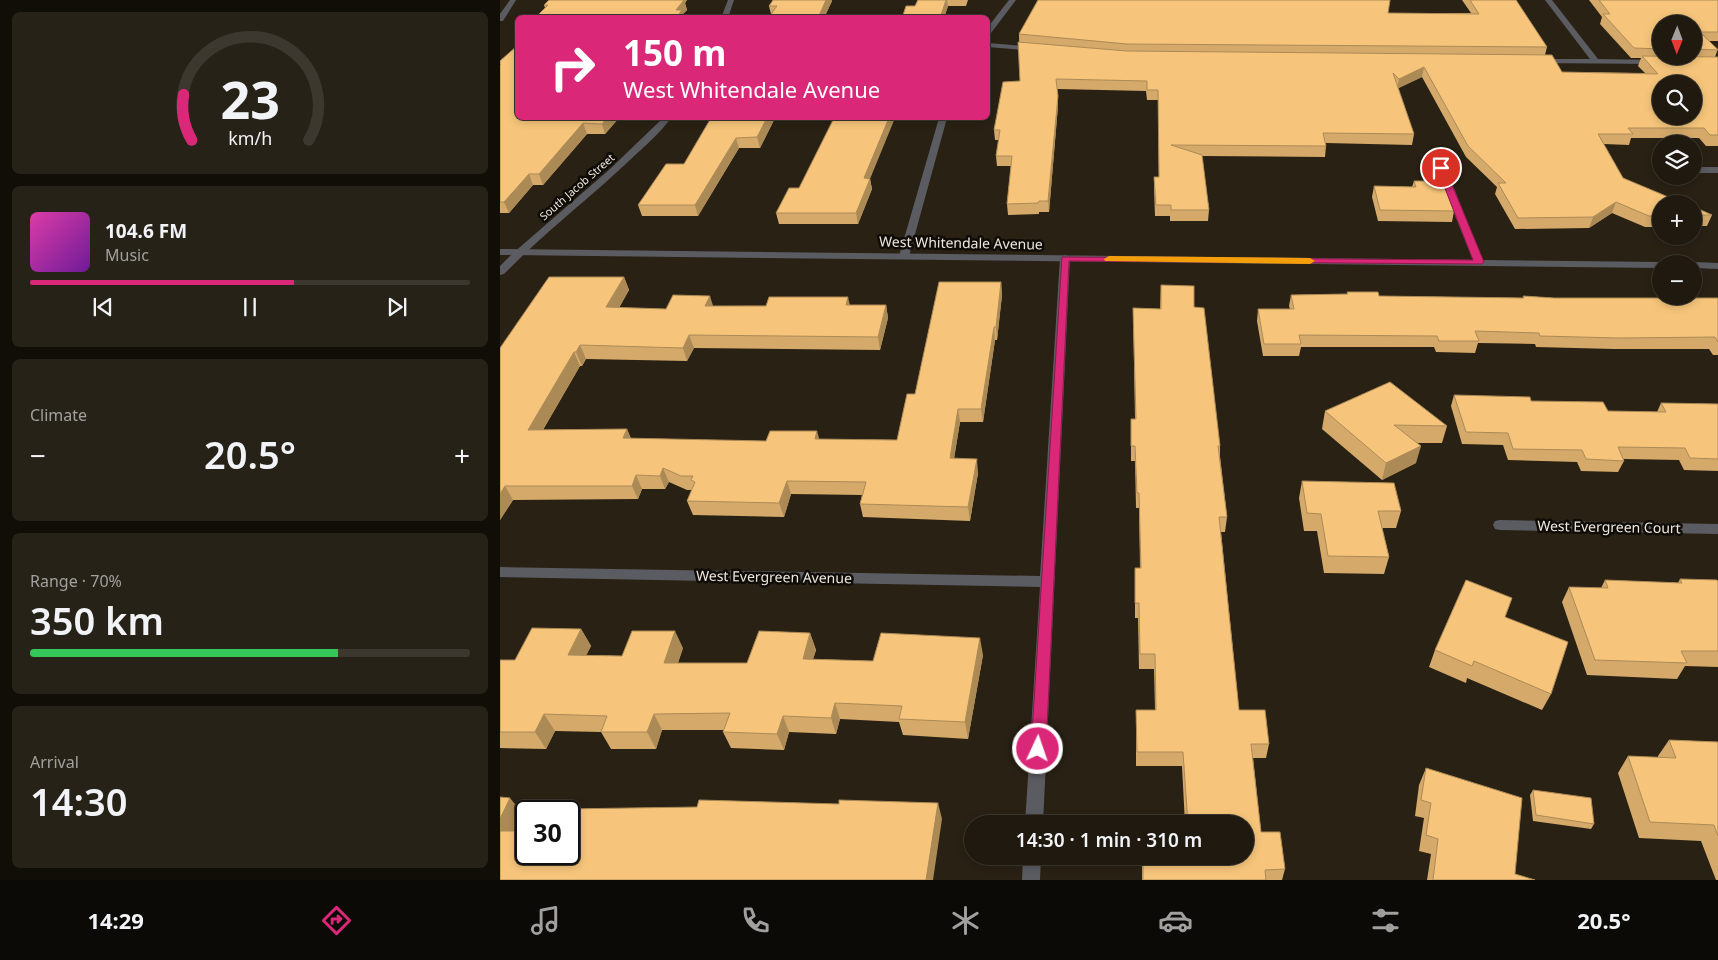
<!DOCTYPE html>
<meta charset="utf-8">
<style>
body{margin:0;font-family:"Noto Sans",sans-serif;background:#272218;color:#f1f3f6;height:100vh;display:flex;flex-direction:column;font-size:19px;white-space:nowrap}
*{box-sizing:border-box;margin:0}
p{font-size:16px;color:#a1a09e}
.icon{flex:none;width:28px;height:28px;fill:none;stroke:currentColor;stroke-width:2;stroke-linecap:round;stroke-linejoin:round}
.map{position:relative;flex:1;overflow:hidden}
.sheet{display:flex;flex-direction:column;gap:12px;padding:12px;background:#110e08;width:500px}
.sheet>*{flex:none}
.guide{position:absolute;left:15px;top:15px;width:475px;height:105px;border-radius:8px;box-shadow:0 2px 8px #0003,0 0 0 1px #3c382f;background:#db2777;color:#fff;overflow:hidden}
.needle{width:32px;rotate:181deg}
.controls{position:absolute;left:1152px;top:15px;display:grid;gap:10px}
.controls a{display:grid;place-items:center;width:50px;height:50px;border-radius:50%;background:#1f190f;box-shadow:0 2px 8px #0003,0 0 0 1px #3c382f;font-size:25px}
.speed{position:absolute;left:15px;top:800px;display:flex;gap:10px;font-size:25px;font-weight:700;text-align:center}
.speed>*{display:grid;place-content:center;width:65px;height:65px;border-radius:50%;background:#1f190f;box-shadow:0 2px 8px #0003,0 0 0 1px #3c382f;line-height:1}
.speed .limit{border:2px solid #111;border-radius:8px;background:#fff;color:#111}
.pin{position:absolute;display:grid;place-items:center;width:42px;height:42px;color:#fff;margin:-21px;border:2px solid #fff;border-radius:50%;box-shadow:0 1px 5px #0007}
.me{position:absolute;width:55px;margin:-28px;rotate:3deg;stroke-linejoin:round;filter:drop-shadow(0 0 4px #0008)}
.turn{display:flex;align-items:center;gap:18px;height:105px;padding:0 25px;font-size:22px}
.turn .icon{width:65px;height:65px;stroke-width:2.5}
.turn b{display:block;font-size:35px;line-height:42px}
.big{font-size:38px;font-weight:600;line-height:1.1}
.sheet .tile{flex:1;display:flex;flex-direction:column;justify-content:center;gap:8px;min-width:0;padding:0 18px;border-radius:8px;background:#272218}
.sheet .dial{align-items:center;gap:0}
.dial svg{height:130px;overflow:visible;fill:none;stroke:#3c382f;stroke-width:7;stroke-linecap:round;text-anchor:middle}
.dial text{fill:#f1f3f6;stroke:none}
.song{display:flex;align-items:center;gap:15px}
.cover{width:60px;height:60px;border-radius:8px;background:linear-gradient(135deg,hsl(320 70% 55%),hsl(280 70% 35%))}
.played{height:5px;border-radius:2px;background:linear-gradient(90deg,#db2777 60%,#3c382f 60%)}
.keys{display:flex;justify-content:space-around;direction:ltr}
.heat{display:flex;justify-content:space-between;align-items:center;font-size:28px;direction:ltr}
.charge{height:8px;border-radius:4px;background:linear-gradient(90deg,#34c759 70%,#3c382f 0)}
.trip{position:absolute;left:464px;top:815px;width:290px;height:50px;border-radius:25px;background:#1f190f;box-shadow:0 2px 8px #0003,0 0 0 1px #3c382f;font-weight:600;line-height:50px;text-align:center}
.tab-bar{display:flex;height:80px;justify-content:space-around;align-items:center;background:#0c0a06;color:#a1a09e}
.tab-bar .icon{width:35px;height:35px}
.tab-bar .on{color:#db2777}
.tab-bar b{font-size:22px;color:#f1f3f6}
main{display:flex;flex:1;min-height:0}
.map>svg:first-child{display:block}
</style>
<main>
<section class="sheet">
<div class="tile dial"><svg viewBox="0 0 100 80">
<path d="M14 69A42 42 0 1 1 86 69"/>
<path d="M14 69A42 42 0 0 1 9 41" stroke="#db2777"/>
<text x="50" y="56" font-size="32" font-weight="700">23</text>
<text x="50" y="72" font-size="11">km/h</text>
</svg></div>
<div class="tile">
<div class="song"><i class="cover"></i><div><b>104.6 FM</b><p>Music</p></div></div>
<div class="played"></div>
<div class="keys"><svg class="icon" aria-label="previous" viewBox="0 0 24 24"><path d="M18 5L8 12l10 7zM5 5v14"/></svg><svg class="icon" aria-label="pause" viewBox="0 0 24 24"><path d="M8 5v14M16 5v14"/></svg><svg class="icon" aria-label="next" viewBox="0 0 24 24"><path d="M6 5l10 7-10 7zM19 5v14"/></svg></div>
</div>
<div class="tile"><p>Climate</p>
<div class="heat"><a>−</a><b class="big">20.5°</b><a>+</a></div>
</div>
<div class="tile"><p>Range · 70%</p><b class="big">350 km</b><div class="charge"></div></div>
<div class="tile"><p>Arrival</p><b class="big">14:30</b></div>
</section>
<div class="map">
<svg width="1218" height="880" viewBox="0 0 1218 880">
<rect width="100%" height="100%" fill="#292114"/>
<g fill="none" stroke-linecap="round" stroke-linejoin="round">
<path fill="#5b5b62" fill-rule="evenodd" d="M10 0H16L3 21H0V14Z
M228 0H234L228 18H221Z
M509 0H516L491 33H488V27Z
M1045 0H1052L1098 59 1157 60 1161 62 1157 64 1037 63V59H1090Z
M488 43 535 47 539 49 535 51 488 47Z
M163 118H171C160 133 145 146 131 159 90 198 44 233 4 274L0 275V266L12 254 110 169Z
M439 118H447L409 256 404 259 400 258 399 256Z
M941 165 946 168 984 263 983 265 979 266 974 263 936 168Z
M1194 167H1218V173H1194Z
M565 255 570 258 543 824H525L540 587 0 577V567L540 576 560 258Z
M1000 520 1218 524V534L1000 530 995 529 993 525 995 521Z
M523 856H541L540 880H522Z"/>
<path fill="#5b5b62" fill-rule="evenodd" d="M0 249 1161 262 1165 264H1161V268L0 255Z
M1194 262 1218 263V269L1194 268V264H1190Z"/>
</g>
<path fill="#d4a96a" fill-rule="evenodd" d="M49 0H187L185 3 187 10 183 14 184 18H36V17L45 8 44 5Z
M418 0H468L466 6H448L444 18H402L415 6Z
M962 0H1016L1047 47 1045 55 1062 72 1145 73 1138 66 1141 58H1131L1100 24 1102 17 1089 0H1218V41H1209L1218 49 1215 57H1218V146H1206L1199 138H1131L1129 145 1104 144 1123 178 1161 204V227H1145L1112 213 1089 228 1015 229 995 194 997 187 966 157 922 77 898 88 914 134 912 145 826 143V146L825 157 702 156 709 210 708 221H670V216H655L654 188V177H659L658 100H647L646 91 557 89 558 106 549 212H539V214L508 215 507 204 511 166H497L496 156 499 140H495L494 130 520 81 519 34 888 13H971ZM1161 24H1194V56H1161Z
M332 1 324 18H269L271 14 269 6Z
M0 61 119 118 105 134H87L43 185H33L9 213H0Z
M211 118H275L260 148H239L198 216H142L138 205 184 164Z
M370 179 372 189 358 224H279L276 213Z
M914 181 954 211 952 222 878 221 872 197 874 186 912 187Z
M1194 207 1212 215 1207 226H1194Z
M124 277 129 290 119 308 166 309 214 306 386 305 388 318 380 350 194 348 187 361 86 359 82 366H80L43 430 127 429 131 439 266 441 319 439 397 440 415 394 501 282 502 295 497 340H495L483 422H460L454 458 478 473 470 521 363 517 360 504 362 495 291 494 284 517 193 515 187 501 192 490H187L169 482 165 489H142L138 499 13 500 0 520V348Z
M661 285 694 307 720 446V456L727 517 725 532H721L739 710 769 744 766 758H753L761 832 785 869 782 880H642V856H745V824H685L682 766H636V710H655L654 669H639L638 618H635V568H640L639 508H636L635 461H631V419H635L633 308 660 309Z
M847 292 879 296 1023 298V296L1054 298H1218V355H1213L1209 349H1114L1036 347 1035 344 978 343 975 353 936 352 934 347H801L799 356H763L757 321 758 309H790L789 306 791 295 847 294Z
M954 395 1031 401 1108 411 1157 412 1161 403 1218 404V471L1184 470 1179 460 1123 459 1124 461 1118 472 1081 471 1077 462 1008 460 1003 445 962 444 951 406Z
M825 411 947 426 942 443H917L916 463 882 480 822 429Z
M802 481 901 511 896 528H882L889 557 884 574 824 573 817 531H804L799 498Z
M1180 579 1218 581V667L1185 666 1177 679 1087 675 1062 602 1069 587 1101 588 1105 580 1178 583Z
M1005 617 1051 694 1042 710 967 678 966 683 929 667 935 650Z
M81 629 91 646 86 655 122 656 183 648 178 663H247L310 633 316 650 313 659 373 661 483 655 468 739 403 735 399 722 340 719 336 734 289 732 284 750 231 748 223 732 224 730H162L156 749H111L101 732 55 731 46 749 0 748V660H15Z
M1169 740 1218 742V880H1216L1201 841 1139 838 1118 773 1128 756 1158 758V756Z
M926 768 1015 874 1035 880H927L931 854 919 851 924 818 915 816 919 785Z
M1033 790 1094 824 1091 829 1033 821 1030 795Z"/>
<path fill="#ac8a56" d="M178 0H187L185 3 187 10 183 14 184 18H176Z
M326 0H332V1L324 18H318Z
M446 0H447L448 6 444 18H440Z
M924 67 922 77 897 89 899 79Z
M558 96V106L549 212 548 201Z
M107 118H119L105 134 102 124Z
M267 118H275L260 148 257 137Z
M389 118H395L370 179 372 189 358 224 356 213 364 178Z
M83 123 87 134 43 185 39 174Z
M236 138 239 148 198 216 195 205Z
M29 174 33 185 9 213 4 202Z
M1116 202 1112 213 1089 228 1093 217Z
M124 277 129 290 111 321 106 307Z
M501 282 502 295 497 340 496 327Z
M210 296 214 309 205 306Z
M348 297 351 310 346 305Z
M386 305 388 318 380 350 378 337Z
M494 327 495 340 483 422 481 409Z
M189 335 194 348 187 361 183 348Z
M80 345 86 359 82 366 76 352Z
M74 352 80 366 35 443 28 430Z
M458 409 460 422 452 472 450 458Z
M127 429 133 443 123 438Z
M317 431 321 445 315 439Z
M921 446 916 463 882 480 886 463Z
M477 459 478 473 470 521 468 507Z
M163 468 169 482 165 489 160 476Z
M136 475 142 489 138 499 132 486Z
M287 481 291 494 284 517 279 503Z
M5 486 13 500 0 520V494Z
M81 629 91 646 78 672 68 655Z
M175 631 183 648 172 679 164 663Z
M310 633 316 650 308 676 303 659Z
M480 638 483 655 468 739 465 722Z
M335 703 340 719 336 734 331 718Z
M44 714 55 731 46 749 35 732Z
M154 714 162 730 156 749 147 732Z
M283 716 289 732 284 750 277 734Z
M10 798 23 814 7 846 0 837V819Z
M438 803 442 819 433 880H426Z"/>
<path fill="#f6c57b" stroke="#ac8a56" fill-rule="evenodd" d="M49 0H184L176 10H182L176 18H47L48 17H36L48 5H44Z
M273 0H326L318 18 269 17 277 6H269Z
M418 0H446L440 18H402L406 6H415Z
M538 0H890L888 13 979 14 970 0H1016L1047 47 627 44 519 34Z
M1099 0H1218V32H1200L1218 50 1194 49V24H1161V49L1134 48 1103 14H1110Z
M518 42 627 51 1052 55 1062 72 1158 74 1142 56 1218 57V135H1210L1204 128H1128L1133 134H1098L1123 178 1185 204H1161V216H1149L1116 202 1093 217 1018 218 998 183H1006L968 146 924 67 899 79 893 73 914 134 823 133 826 146 671 145 702 155 709 210H671V205H656L654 177H659L658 90H647V81L556 79 558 96 548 201H539L538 203 507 204 512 156H496L500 130H494L503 82 520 81ZM1161 84H1194V116H1161Z
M18 45V118H107L102 124 83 123 39 174H29L4 202H0V65L1 64H0V61Z
M211 118H267L257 137 236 138 195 205H138L166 164H184Z
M334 118H389L364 178 370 179 356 213H276L289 188H299Z
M914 181H943L954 211 880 210 874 186 916 187Z
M1194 207 1212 215H1194Z
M49 277H124L106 307 166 309 173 295 210 296 205 306H266L269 297H348L346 305H386L378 337 189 335 183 348 80 345 76 352H74L28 430 127 429 123 438 266 441 270 431H317L315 439 397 440 407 394H415L439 282H501L496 327H494L481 409H458L450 458 477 459 468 507 360 504 366 482 287 481 279 503 187 501 195 482 191 480 193 476H181L163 468 160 476 136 475 132 486H5L0 494V348Z
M661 285 694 286V307L704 308 720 446H718L727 517H719L739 710H765L769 744H751L761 832H780L785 869 765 870 766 880H643V856H745V824H688L683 752H637L636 710H656L655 654H640L639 603H635V568H641L639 493H637L635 446H631V419H636L633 308 661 309Z
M847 292H878L879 296 1024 298 1023 296 1054 298H1218V342L1215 337 1119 338 1040 336 1039 333 975 331 979 341H939L937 336 799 335 801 344H764L758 309H794L791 295 848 294Z
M890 382 947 426 894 425 921 446 886 463 825 411Z
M954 395 1030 397 1031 401 1103 402 1108 411 1166 412 1161 403 1218 404V459L1190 458 1185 448 1118 447 1124 461 1086 459 1082 450 1013 449 1008 433 966 432Z
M802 481 894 483 901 511H878L889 557 828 556 821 514 807 513Z
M1180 579 1217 580 1218 581V651H1181L1187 663 1095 660 1069 587 1108 588 1105 580 1182 583Z
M966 580 1012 598 1005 617 1068 642 1051 694 974 661 972 666 935 650Z
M32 628 81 629 68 655 122 656 132 631H175L164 663H247L259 631 310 633 303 659 373 661 381 633 480 638 465 722 399 719 402 706 335 703 331 718 283 716 277 734 223 732 230 713 154 714 147 732H101L107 716 44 714 35 732H0V660H15Z
M1169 740 1218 742V836L1214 825 1150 822 1128 756 1176 758Z
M926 768 1022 798 1015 874 1035 880H933L938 839 926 835 931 803 921 800Z
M1033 790 1091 798 1094 824 1036 815Z
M0 797 10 798 0 819Z
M199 800 339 804V800L438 803 426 880H0V831H26V854H69V811H62L63 809 197 807Z"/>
<path fill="#db2777" stroke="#8e194d" d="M941 166 945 168 984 262 982 264 569 261 546 749 543 754 538 756 533 754 531 749 562 257 973 260 937 168Z"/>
<path fill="#f59e0b" d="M609 256 810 258 815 261 810 264 605 261 604 259Z"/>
<g text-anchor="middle" stroke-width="5" stroke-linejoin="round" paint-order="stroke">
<g font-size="11" fill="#ede7df" stroke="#0f0b06">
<text transform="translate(77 187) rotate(-41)" y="4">South Jacob Street</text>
</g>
<g font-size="14" fill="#ede7df" stroke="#0f0b06">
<text transform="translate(461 243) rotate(1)" y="5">West Whitendale Avenue</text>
<text transform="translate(1109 527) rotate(1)" y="5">West Evergreen Court</text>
<text transform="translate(274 577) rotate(1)" y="5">West Evergreen Avenue</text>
</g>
</g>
</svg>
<div class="controls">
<a><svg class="needle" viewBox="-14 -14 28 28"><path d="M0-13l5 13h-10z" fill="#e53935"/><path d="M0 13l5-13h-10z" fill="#a1a09e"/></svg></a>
<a><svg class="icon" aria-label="search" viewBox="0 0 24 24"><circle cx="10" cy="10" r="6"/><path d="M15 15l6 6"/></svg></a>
<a><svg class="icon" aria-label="layers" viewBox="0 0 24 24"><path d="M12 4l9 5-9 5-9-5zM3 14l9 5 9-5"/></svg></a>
<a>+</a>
<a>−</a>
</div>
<div class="speed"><div class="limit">30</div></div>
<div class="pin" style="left:941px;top:168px;background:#d93025"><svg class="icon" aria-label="arrive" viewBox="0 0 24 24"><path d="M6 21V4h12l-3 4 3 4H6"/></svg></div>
<svg class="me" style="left:538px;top:749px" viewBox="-20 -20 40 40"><circle r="17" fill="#db2777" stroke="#fff" stroke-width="3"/><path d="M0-11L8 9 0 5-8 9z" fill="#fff"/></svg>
<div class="trip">14:30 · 1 min · 310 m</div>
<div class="guide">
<div class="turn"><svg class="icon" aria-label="right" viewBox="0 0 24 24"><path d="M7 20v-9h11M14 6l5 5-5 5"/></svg><div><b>150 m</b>West Whitendale Avenue</div></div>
</div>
</div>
</main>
<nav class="tab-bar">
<b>14:29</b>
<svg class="icon on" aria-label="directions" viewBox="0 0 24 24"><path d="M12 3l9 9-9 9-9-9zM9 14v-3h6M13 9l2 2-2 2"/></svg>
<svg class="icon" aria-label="music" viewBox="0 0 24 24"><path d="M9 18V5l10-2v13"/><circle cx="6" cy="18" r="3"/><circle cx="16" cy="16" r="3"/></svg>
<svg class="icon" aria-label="phone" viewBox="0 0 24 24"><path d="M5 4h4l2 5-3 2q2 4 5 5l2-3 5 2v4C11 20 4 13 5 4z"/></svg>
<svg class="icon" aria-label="climate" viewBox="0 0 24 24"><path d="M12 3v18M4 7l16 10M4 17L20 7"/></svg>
<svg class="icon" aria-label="car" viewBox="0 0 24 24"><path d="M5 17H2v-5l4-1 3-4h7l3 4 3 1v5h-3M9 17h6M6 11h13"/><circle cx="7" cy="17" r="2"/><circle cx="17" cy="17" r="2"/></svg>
<svg class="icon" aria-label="filters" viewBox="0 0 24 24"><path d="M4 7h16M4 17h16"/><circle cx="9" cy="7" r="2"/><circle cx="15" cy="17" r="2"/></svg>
<b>20.5°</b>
</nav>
